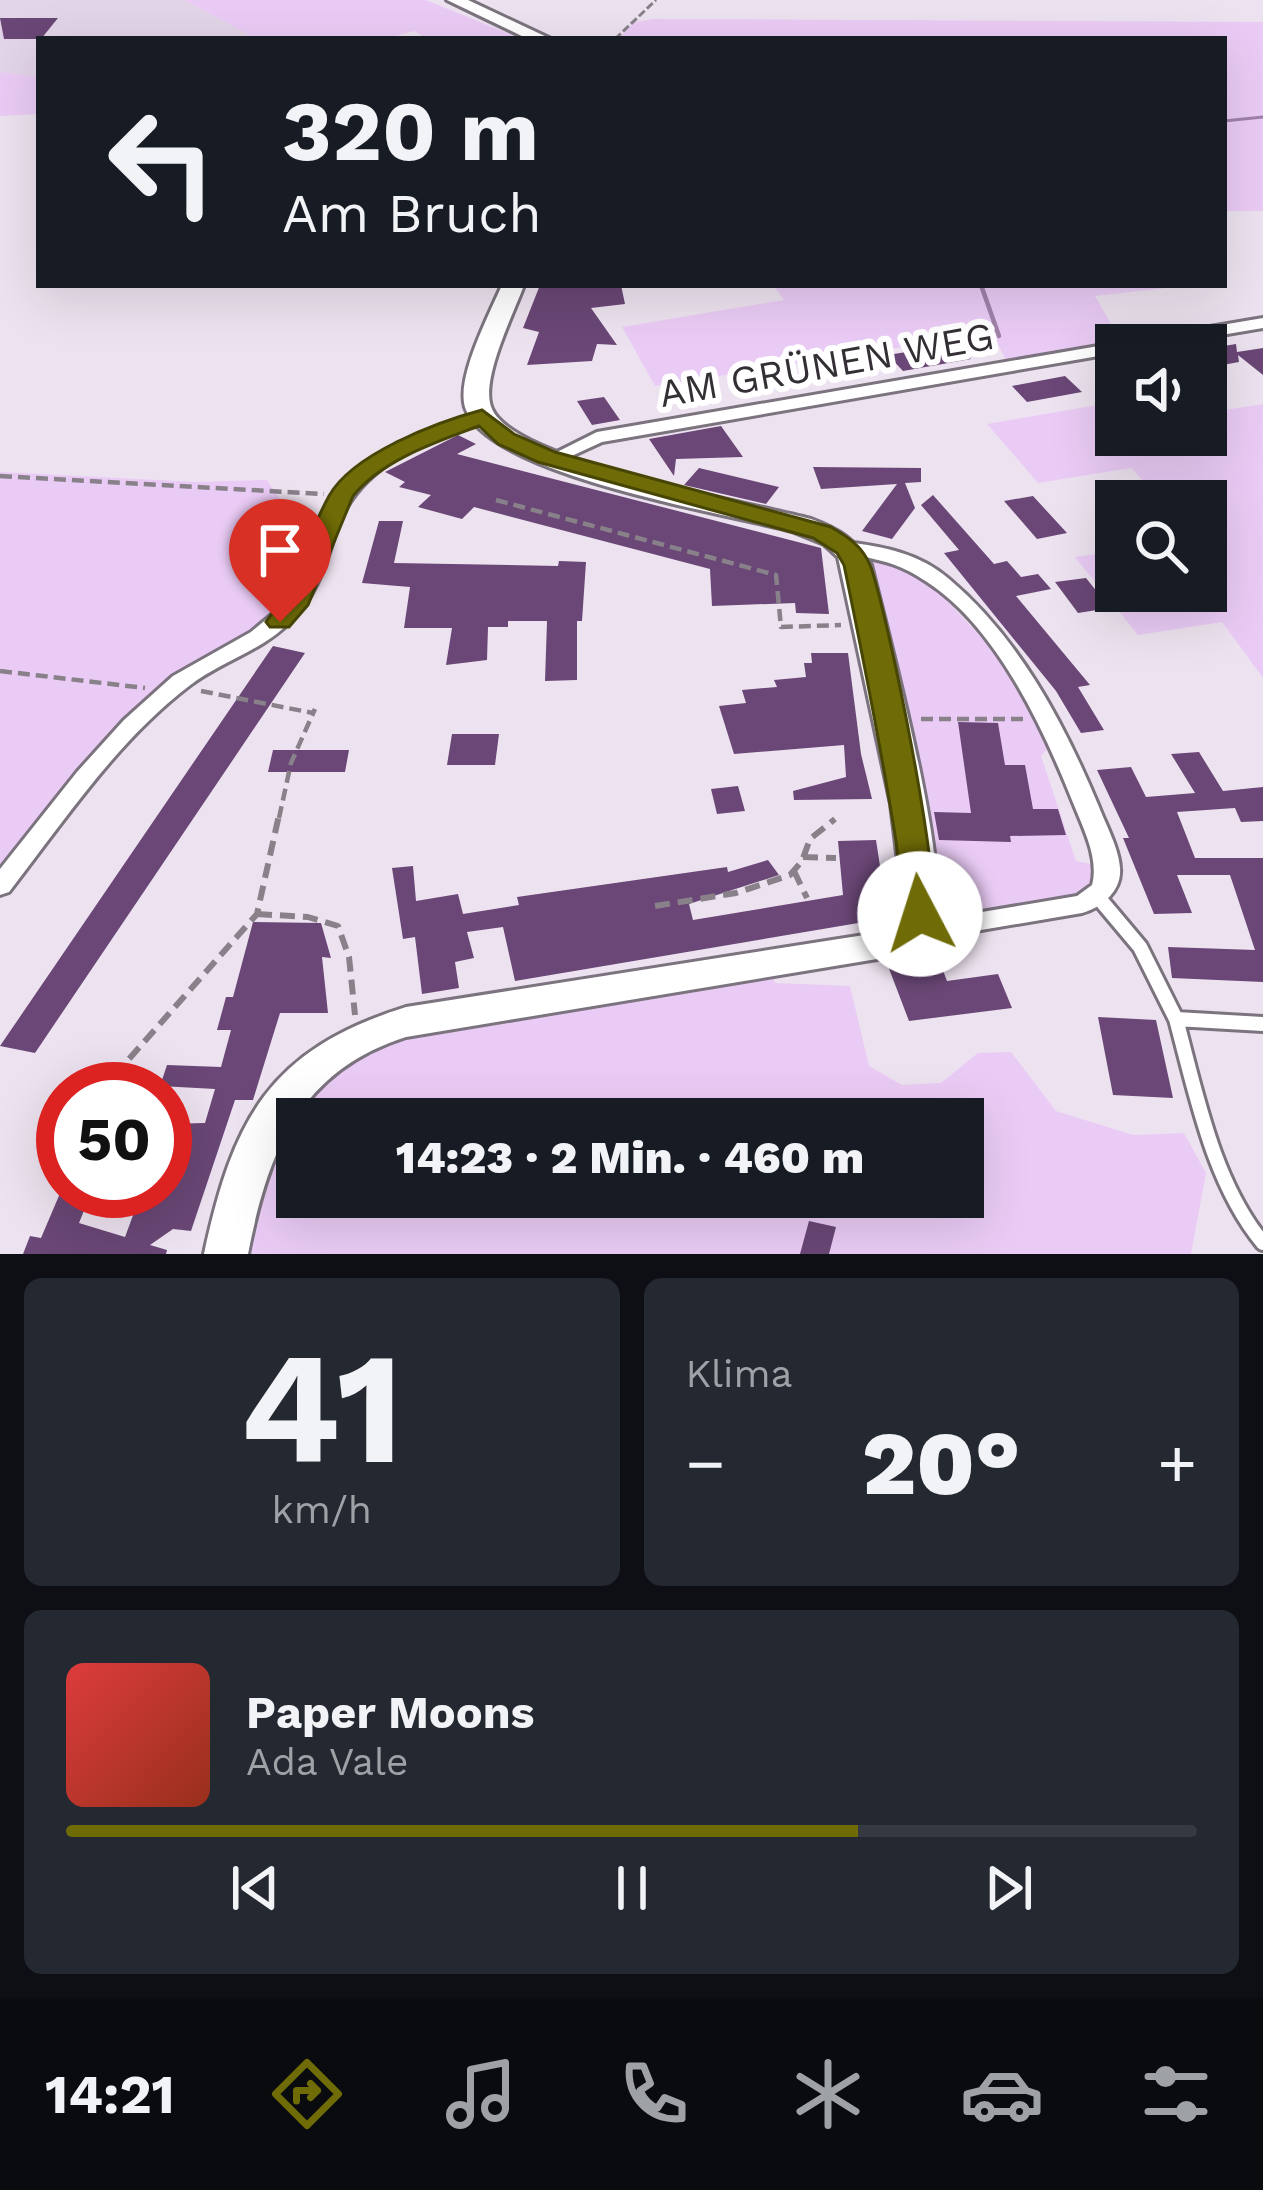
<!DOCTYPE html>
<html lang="de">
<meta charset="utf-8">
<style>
body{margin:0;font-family:"Work Sans",sans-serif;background:#242831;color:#f1f3f6;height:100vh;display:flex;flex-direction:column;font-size:45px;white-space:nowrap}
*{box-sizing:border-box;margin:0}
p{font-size:39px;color:#9ea1a6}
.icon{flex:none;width:66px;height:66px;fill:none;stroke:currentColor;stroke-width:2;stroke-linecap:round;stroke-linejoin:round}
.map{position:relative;height:1254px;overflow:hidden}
.side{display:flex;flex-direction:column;gap:24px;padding:24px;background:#0d0f14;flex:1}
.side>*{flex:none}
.banner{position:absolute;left:36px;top:36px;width:1191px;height:252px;border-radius:0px;box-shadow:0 12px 48px #0002;background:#171b24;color:#f1f3f6;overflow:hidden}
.tools{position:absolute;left:1095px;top:324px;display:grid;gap:24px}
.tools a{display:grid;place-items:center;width:132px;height:132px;border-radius:0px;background:#171b24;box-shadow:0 12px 48px #0002;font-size:60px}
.speed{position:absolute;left:36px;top:1062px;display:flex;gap:24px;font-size:60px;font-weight:700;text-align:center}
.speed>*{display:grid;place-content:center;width:156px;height:156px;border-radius:50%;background:#171b24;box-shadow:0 12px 48px #0002;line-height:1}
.speed .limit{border:18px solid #d22;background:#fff;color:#111}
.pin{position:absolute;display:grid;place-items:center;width:102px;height:102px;color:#fff;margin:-123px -51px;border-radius:50% 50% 50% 0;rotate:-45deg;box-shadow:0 0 12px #0007}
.pin .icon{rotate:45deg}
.me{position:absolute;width:132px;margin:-66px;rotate:355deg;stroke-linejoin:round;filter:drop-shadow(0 0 9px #0008)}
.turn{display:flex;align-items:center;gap:42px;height:252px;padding:0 48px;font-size:54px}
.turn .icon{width:156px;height:156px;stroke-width:2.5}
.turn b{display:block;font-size:84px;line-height:102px}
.big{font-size:90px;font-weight:800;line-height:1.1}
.side .card{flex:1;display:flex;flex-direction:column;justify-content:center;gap:18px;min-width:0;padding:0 42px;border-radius:18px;background:#242831}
.side .dial{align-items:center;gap:0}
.dial b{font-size:156px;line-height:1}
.song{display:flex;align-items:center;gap:36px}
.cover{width:144px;height:144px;border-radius:18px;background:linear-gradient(135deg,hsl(0 70% 55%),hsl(10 70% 35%))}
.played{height:12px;border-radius:6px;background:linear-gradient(90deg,#6f6b07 70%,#363941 70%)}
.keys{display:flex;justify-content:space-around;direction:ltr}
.heat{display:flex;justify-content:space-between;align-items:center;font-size:66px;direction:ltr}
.side .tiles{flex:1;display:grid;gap:24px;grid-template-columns:1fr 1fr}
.card:last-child{grid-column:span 2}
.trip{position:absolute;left:276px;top:1098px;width:708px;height:120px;border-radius:0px;background:#171b24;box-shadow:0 12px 48px #0002;font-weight:800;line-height:120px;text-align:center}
.tab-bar{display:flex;height:192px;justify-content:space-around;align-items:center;background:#090b0e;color:#9ea1a6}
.tab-bar .icon{width:84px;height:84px}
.tab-bar .current{color:#6f6b07}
.tab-bar b{font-size:54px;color:#f1f3f6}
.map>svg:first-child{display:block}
</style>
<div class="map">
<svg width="1263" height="1254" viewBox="0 0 1263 1254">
<rect width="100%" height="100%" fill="#ede3f0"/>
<path fill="#e3d5e8" d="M0 0H184L257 39H39V77L0 72Z"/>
<path fill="#eacbf5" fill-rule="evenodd" d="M184 0H426L522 39H428L414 31 395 36 399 39H257Z
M654 19 1263 22V211H1224V39H618L635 22Z
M0 72 39 77V114L0 116Z
M773 285H1192L1095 296 1122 343 1007 363 993 333 655 386 622 327 784 300Z
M1103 404 1116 416V435H1206V413L1263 404V678L1222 622 1138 635 1075 557 1116 551V591H1206V501H1163L1131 468 1038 483 987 424Z
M0 472 197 482 267 480 282 502 319 519 274 617 209 655 138 705 0 864Z
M880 558 913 564 994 651 1035 709 1051 745 1041 756 1076 861 1096 865 1094 882 1078 894 954 915 939 907 899 674 870 564Z
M773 976 775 983 850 986 869 1066 902 1085 941 1083 978 1053 1011 1052 1056 1111 1133 1135 1184 1133 1206 1173 1191 1254H246C249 1231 247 1200 256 1179 283 1112 345 1059 409 1034ZM297 1119H963V1197H297Z"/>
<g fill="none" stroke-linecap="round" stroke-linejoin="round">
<path stroke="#a082a9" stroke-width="3" d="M1224 121 1263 117"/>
<path stroke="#a082a9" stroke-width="4.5" d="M981 285 999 336"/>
</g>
<path fill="#6a4776" d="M0 18H58L41 39H4Z
M540 285H621L625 304 591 308 617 345 597 344 592 361 527 365 539 332 523 328Z
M955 344 971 359 903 371 888 355Z
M1236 344 1237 352 1263 348V375L1238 355 1239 362 1206 368V349Z
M1065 376 1082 392 1027 402 1012 386Z
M604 397 620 420 592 425 577 401Z
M721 426 743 457 676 459 674 476 649 439Z
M458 435 476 444 457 454 821 548 829 614 796 613 795 603 712 606 710 569 474 507 462 519 418 507 431 495 399 487 405 482 385 472Z
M813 467 921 468V482L905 483 915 508 892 539 862 531 897 484 821 489Z
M699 468 779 487 766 504 684 485Z
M933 495 994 564 1007 561 1021 577 1038 574 1051 589 1016 596 1090 685 1078 687 1104 730 1081 733 1056 691 944 553 959 550 921 505Z
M1033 496 1067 533 1037 539 1004 501Z
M379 521H403L394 563 558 566 559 561 586 562 582 621H577V680L545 681 547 621H508V627H488L487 660 446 665 452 628H404L410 587 362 583Z
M1086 578 1110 608 1078 613 1055 582Z
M273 646 305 653 35 1053 0 1046Z
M811 653H848L861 754 872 799 794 800 793 791 846 777 844 745 734 754 719 706 746 703 742 690 777 687 774 680 806 677 804 663H812Z
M958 722 998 723 1005 765H1025L1033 809H1058L1066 835 1010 836 1011 842 939 840 934 812 971 813Z
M452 734H499L495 765H447Z
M273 750H349L345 772H268Z
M1199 752 1223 791 1263 787V821L1241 822 1235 808 1177 812 1195 858H1263V982L1172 978 1168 947 1255 950 1230 875H1177L1192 913 1154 914 1123 838H1129L1097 770 1131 767 1146 797 1195 793 1171 754Z
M738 786 745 811 717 814 711 789Z
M876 840 888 918 515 981 503 927 467 932 474 958 455 962 459 988 422 994 415 937 403 939 392 868 413 866 416 901 458 894 463 914 519 905 517 897 727 867 728 872 768 860 779 875 689 904 693 920 843 895 838 841Z
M253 922 321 923 331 958 322 957 328 1013H280L253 1100H235L191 1231 173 1229 150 1245 167 1250 166 1254H23L30 1236 41 1238 61 1191H92L79 1223 125 1237 142 1191H165V1124L205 1123 215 1089 160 1086 167 1065 221 1067 231 1030H217L226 997H233Z
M939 960 947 981 998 974 1012 1008 909 1021 888 966Z
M1098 1017 1156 1020 1173 1098 1113 1095Z
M809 1221 836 1227 829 1254H800Z"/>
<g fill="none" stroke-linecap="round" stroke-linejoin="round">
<g stroke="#7b737e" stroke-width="20">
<path id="service" d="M1098 897 1140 947 1176 1019 1263 1024
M1176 1019C1196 1093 1213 1183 1263 1243"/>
</g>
<g stroke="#7b737e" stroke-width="6">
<path id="minor" d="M1263 318V328L1162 345H1125L1133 340Z
M1116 343 1122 345H1116V353L602 442 552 465 543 459 597 432Z
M482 412 488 413V421C429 438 360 464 338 526 326 561 317 597 289 623 261 651 220 662 189 686 116 742 64 821 9 892L0 895V869L77 772 124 720 173 676 251 632 286 603 300 577 324 511 345 479 398 443Z
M847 542C884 547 919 553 949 579 1019 638 1064 723 1099 807 1106 825 1119 849 1120 868 1122 891 1102 907 1082 913L934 938 906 931 902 925 906 919 915 916 934 920 1077 896 1092 885C1099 859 1084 830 1074 805 1044 730 997 627 927 582 895 560 876 560 840 552L837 548 840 544Z"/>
</g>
<g stroke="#7b737e" stroke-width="6">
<path id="secondary" d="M447 0H468L551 39H528Z
M502 285H524C514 313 479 381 492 409 515 462 751 503 811 519 840 530 854 539 871 565 886 627 953 874 934 922 925 944 904 952 883 958L406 1037C299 1071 268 1152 248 1254H204C233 1119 269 1050 406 1007L877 933 900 918 902 894 891 804 838 557 824 544 792 531C725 513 486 475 465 407 456 377 490 313 502 285Z"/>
</g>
<path stroke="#88818a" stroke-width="3" stroke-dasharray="8 3" stroke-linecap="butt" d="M615 39 656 0"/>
<path stroke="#88818a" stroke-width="4.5" stroke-dasharray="12 6" stroke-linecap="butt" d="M0 476 324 494
M496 500 776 575 781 627 841 625
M0 671 145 688
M201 691 313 713
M921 719H1024
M279 818 291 763 315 709"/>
<path stroke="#88818a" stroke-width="6" stroke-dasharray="15 8" stroke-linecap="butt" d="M803 857 836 858
M794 871 807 898
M655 906 736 893 790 875 802 861 810 839 835 819
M257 914 308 917 338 926 349 957 355 1015
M114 1076 257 914 279 815"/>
<use href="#service" stroke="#fff" stroke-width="14"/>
<use href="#minor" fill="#fff" fill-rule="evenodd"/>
<use href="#secondary" fill="#fff" fill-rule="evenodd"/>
</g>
<path fill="#6f6b07" stroke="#484605" stroke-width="3" d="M482 410 514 434 555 452 831 527C848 537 862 546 870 565 886 605 946 897 931 923H908C899 907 899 862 896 841 881 748 863 657 844 565L837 553 813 538 538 462 498 444 479 426C436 442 382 460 353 496L308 605 289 627H270L266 622C295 583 306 538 329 496 352 454 437 422 482 410Z"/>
<g text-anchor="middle" stroke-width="12" stroke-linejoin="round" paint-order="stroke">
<g font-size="39" fill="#332f34" stroke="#fff">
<text transform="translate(826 364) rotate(-10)" y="14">AM GRÜNEN WEG</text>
</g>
</g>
</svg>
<div class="tools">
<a><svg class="icon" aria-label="sound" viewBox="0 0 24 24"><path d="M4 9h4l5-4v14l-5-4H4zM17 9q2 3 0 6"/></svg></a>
<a><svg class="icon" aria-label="search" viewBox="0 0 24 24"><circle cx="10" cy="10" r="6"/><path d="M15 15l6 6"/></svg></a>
</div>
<div class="speed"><div class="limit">50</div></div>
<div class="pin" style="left:280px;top:622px;background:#d93025"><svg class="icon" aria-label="arrive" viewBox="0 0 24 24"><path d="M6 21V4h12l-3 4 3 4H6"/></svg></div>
<svg class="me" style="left:920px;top:914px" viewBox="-20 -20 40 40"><circle r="19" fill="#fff"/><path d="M0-13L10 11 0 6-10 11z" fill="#6f6b07"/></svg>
<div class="trip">14:23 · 2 Min. · 460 m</div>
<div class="banner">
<div class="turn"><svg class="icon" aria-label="left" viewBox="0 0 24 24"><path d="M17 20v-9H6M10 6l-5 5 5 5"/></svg><div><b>320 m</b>Am Bruch</div></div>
</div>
</div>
<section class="side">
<div class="tiles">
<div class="card dial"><b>41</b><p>km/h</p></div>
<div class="card"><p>Klima</p>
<div class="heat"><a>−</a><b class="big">20°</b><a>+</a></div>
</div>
<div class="card">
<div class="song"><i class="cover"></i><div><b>Paper Moons</b><p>Ada Vale</p></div></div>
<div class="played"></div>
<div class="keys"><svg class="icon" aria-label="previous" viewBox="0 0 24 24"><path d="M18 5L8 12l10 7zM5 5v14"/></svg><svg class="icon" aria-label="pause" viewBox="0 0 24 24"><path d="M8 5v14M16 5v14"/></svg><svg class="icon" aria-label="next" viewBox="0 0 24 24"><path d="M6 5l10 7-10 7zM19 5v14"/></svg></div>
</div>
</div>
</section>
<nav class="tab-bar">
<b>14:21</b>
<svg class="icon current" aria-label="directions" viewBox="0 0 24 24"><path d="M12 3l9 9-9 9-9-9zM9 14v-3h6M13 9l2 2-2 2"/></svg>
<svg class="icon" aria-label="music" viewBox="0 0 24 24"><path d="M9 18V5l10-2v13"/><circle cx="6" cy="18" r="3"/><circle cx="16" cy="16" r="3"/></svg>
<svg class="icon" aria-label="phone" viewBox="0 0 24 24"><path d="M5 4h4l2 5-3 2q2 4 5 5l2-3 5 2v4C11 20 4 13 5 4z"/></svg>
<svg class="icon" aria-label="climate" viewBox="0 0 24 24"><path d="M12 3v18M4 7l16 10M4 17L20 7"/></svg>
<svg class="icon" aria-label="car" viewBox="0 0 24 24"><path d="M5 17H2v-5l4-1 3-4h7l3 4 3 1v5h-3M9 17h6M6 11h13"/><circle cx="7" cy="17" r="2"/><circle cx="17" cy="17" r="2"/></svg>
<svg class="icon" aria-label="filters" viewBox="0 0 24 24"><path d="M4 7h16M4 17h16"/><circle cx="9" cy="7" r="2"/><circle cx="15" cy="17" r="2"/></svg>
</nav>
